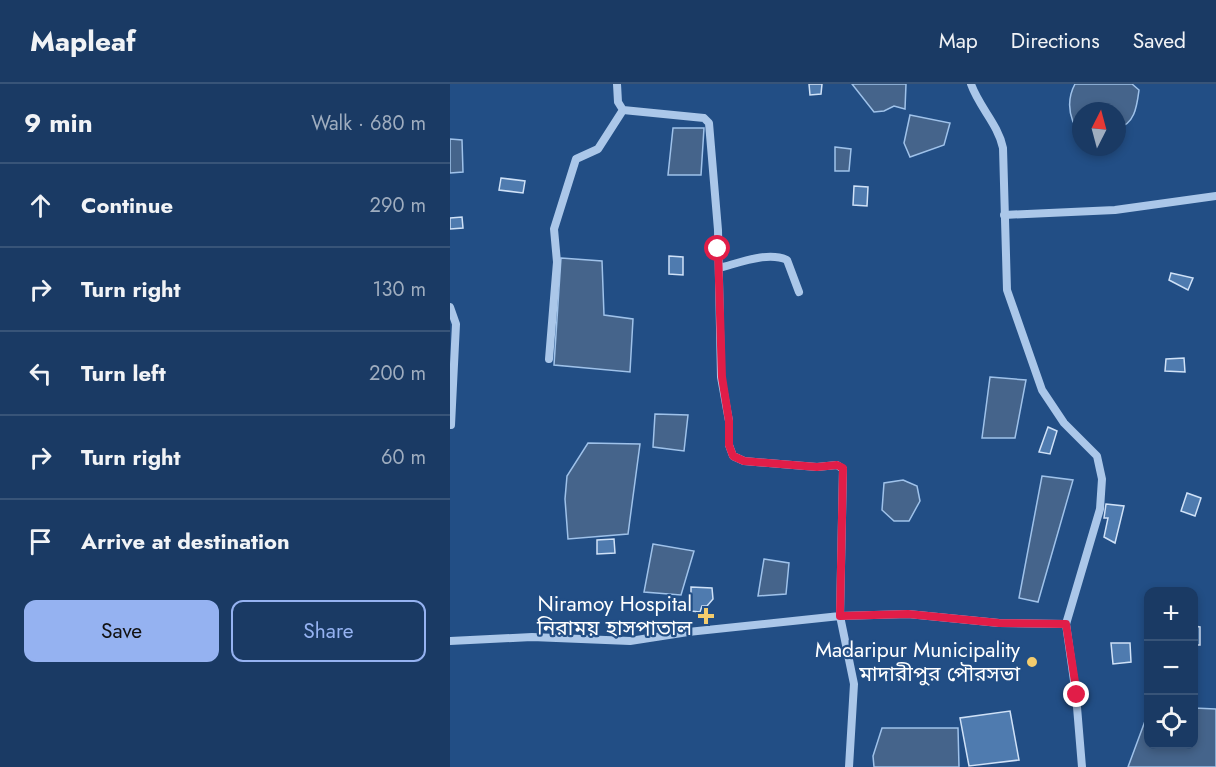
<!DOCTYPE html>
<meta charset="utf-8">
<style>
:root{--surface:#1a3a64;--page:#27456d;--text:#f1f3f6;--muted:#9fadbf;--line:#385478;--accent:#95b2f1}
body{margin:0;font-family:Jost,"Noto Sans Bengali",sans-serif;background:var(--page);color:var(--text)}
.controls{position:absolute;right:18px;bottom:18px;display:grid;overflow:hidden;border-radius:12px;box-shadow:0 3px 9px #0003}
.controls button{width:54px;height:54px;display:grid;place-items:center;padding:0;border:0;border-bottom:2px solid var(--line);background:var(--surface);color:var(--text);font:30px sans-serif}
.compass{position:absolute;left:622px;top:18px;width:54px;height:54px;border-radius:50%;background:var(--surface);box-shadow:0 3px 9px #0003;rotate:6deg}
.stop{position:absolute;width:18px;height:18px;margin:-14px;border:4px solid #e11d48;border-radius:50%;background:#fff}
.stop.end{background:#e11d48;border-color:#fff;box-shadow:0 2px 6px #0008}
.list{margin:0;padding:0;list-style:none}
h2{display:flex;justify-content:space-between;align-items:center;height:78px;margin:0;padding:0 24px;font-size:26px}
h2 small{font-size:20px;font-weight:400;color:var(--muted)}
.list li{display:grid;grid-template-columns:39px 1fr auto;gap:18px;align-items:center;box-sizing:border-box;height:84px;padding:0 24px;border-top:2px solid var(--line)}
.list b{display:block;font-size:22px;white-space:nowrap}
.list em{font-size:20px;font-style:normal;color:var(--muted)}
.actions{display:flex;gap:12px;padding:18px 24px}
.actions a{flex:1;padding:14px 0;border:2px solid var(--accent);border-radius:12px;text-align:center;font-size:21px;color:var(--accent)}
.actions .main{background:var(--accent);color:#111}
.icon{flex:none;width:33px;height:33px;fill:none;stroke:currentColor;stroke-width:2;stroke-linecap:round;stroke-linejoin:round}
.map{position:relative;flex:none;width:766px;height:683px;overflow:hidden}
header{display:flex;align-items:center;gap:36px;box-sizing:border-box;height:84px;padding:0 30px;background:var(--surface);border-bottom:2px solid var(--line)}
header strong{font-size:28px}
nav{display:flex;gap:33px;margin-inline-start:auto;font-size:21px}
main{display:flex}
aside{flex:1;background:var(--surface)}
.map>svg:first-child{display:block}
.water{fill:#45648b;stroke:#9fc2ea;stroke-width:1.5}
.building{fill:#4f7baf;stroke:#cfe1f7;stroke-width:1.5}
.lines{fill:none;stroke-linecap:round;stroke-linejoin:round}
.minor{stroke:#abc7e9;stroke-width:8}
.route{stroke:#e11d48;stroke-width:8}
.poi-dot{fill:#f4cc6d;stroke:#224e85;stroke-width:2}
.labels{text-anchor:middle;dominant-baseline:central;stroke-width:4.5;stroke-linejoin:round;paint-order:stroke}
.poi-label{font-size:21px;fill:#fff;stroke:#224e85;text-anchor:end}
</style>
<header>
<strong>Mapleaf</strong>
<nav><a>Map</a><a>Directions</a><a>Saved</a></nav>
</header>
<main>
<aside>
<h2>9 min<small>Walk · 680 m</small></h2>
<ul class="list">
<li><svg class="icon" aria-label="ahead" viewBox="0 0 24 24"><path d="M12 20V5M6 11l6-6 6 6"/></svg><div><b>Continue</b></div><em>290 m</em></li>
<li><svg class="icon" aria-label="right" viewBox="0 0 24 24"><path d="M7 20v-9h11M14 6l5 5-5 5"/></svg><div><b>Turn right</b></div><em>130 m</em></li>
<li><svg class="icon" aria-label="left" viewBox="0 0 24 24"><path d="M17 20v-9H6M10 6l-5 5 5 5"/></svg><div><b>Turn left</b></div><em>200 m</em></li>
<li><svg class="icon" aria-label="right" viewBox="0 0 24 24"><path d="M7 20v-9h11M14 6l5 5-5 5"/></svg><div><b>Turn right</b></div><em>60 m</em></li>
<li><svg class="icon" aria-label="arrive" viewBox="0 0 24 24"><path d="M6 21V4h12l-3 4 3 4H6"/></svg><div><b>Arrive at destination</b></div></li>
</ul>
<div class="actions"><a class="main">Save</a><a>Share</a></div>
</aside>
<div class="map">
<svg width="766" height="683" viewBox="0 0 766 683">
<rect width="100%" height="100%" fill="#224e85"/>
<path class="water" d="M402,0h54l-1,25 -11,-3 -10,5 -10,1z
M625,0h57l7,6c-2,15 -4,35 -22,38v-17h-36v14l-8,-3c-5,-13 -5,-25 2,-38z
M460,31l40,8 -6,22 -34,12 -6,-14z
M223,44h31l-3,47h-33z
M0,55l12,1 1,32 -13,1z
M385,63l16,2 -2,22h-14z
M111,174l41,3 2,54 29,4 -3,53 -76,-7z
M540,293l36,3 -11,58h-33z
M205,330l33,1 -4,36 -31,-4z
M138,359l52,1 -12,90 -60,5 -3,-40 2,-23z
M592,392l31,4 -35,122 -19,-4z
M453,396l14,6 3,15 -11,20h-15l-12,-11 2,-27z
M203,460l41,7 -13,44 -37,-3z
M314,475l25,4 -3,31 -28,2z
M744,624l22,1v58h-88l20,-54v31h46z
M432,644h76l1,39h-85l-1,-11z"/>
<path class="building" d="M359,0h13l-1,10 -11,1z
M51,94l24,3 -2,12 -24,-3z
M404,102l14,1 -1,19 -14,-1z
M12,133l1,11 -13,1v-11z
M219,172l14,1v18l-14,-1z
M721,189l22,5 -5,12 -19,-10z
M734,274l1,14 -20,-1 1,-12z
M598,343l9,4 -7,23 -11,-2z
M737,409l14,5 -6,18 -14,-5z
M656,420l18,2 -9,37 -11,-6 4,-19h-4z
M164,455l1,14 -18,1v-14z
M241,503l21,1 1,11 -6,7h-5l-2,6 -9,-1z
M744,542l6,1v18h-6z
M661,559h19l1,19 -18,2z
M560,627l9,49 -50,6 -9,-48z"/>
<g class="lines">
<path class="minor" d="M167,0l1,18 5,8 81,8 5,5 9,107 3,147 8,44v24l4,11 11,5 73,6 20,-2 6,4 -3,147 14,68 -5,83
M521,0c8,23 27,40 32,64l4,142 35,100 22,33 33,33 5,23 -2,30 -34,115 10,71 6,72
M554,131l111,-5 101,-14
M269,184c20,-5 49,-17 68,-8l12,32
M0,223l6,17 -5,101
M99,275l8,-97 -3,-33 22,-70 22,-10 25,-39
M0,557l82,-4 98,4 58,-9 152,-16 68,-2 91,9 67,1"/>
</g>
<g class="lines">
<path class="route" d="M268,165l4,128 7,44v24l4,11 11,5 73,6 20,-2 6,3 -3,148 68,-2 91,9 67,1 11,71"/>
</g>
<g class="poi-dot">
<path d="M253 523h6v6h6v6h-6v6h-6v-6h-6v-6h6z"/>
<circle cx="582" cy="578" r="6"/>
</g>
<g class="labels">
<g class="poi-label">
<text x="242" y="520">Niramoy Hospital<tspan x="242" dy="24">নিরাময় হাসপাতাল</tspan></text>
<text x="570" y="566">Madaripur Municipality<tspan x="570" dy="24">মাদারীপুর পৌরসভা</tspan></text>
</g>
</g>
</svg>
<div class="controls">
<button>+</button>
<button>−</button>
<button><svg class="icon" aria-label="locate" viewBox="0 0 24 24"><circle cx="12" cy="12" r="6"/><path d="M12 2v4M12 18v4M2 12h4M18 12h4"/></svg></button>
</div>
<svg class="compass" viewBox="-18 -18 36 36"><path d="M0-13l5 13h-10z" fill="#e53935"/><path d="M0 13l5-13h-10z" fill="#9fadbf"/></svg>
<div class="stop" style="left:268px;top:165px"></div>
<div class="stop end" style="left:627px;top:611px"></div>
</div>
</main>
